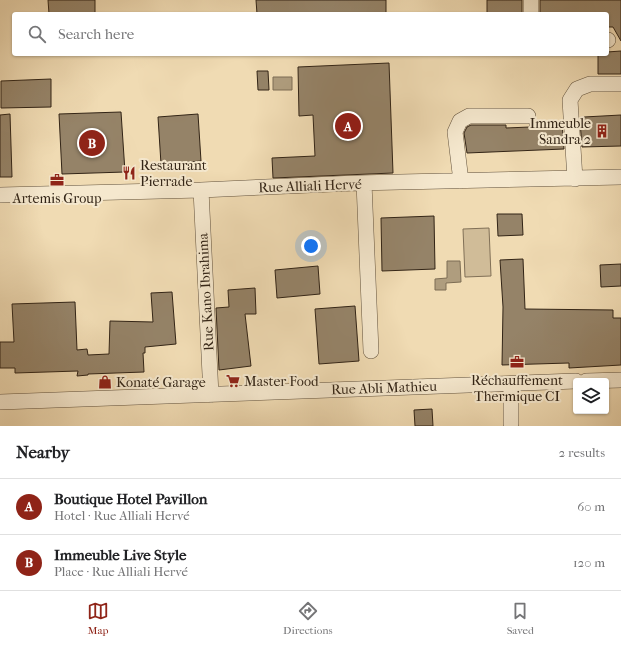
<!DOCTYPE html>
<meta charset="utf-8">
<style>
:root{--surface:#fff;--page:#f2f2f2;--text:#202124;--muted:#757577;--line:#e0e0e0;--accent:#8f2418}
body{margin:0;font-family:"IM FELL French Canon",serif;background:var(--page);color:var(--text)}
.controls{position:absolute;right:12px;bottom:12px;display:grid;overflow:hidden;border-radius:4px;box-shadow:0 1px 3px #0004}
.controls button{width:36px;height:36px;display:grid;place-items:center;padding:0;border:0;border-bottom:1px solid var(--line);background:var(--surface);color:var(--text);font:20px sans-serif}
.you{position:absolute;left:311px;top:246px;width:14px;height:14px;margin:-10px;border:3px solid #fff;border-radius:50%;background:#1a73e8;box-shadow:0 0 0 6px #1a73e833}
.badge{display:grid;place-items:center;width:26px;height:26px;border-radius:50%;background:var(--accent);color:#fff;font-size:13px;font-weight:700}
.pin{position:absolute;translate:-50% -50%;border:2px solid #fff;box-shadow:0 1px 4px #0006}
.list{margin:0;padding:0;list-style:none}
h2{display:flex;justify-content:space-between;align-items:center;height:52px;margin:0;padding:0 16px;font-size:17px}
h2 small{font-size:13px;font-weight:400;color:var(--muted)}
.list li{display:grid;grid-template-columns:26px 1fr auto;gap:12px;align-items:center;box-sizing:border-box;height:56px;padding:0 16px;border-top:1px solid var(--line)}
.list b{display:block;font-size:15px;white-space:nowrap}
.list p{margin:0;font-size:13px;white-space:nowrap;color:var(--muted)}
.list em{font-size:13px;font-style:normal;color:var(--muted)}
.icon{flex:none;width:22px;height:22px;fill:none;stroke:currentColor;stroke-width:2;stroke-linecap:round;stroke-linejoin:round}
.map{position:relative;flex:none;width:621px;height:426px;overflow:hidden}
.search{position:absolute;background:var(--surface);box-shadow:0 1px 3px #0004;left:12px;right:12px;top:12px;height:44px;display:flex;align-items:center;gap:10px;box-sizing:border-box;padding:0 14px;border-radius:4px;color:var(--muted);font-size:15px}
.sheet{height:164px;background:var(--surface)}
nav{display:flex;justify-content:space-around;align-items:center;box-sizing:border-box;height:56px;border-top:1px solid var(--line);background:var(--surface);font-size:11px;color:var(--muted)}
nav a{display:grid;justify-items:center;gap:2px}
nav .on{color:var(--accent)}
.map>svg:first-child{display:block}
.green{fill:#d0bc98;stroke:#817057}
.water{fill:#af9d7e;stroke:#7d6d54}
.building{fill:#958368;stroke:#322416}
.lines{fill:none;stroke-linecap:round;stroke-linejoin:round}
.minor-casing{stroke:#62523d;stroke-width:16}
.minor{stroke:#f5e8ce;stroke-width:15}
.labels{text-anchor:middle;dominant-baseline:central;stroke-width:4;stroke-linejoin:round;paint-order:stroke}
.poi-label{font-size:14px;fill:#322416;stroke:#f5e8ce;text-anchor:start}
.street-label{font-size:14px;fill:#322416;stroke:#f5e8ce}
</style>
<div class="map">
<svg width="621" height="426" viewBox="0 0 621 426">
<rect width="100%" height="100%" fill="#f0dbb3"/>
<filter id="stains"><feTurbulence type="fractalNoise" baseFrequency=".005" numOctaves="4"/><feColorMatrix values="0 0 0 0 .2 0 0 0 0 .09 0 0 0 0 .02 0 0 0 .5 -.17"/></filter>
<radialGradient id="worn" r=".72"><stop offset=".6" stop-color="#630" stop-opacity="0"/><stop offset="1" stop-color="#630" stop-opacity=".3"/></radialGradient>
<path class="green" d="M489,228l2,48 -26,1 -2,-48z"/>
<path class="water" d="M273,77h19v13h-19z
M447,261h13l1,21 -15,1v7h-11v-11l12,-1z"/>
<path class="building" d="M48,0h47v14h-46z
M256,0h130v14h-129z
M487,0h35v14h-35z
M540,0h81v41l-8,-14h-6v-13h-67z
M621,51v23h-23v-20h9v-2z
M389,63l4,110 -120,5 -1,-20 43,-2 -2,-41 -14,1 -1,-49z
M257,71h11l1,19h-11z
M51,79v28l-50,1v-27z
M121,112l4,60 -63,2 -3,-60z
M10,114l2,63h-12v-62z
M198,114l3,47 -40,3 -3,-47z
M621,115v31l-39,1 -2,-26 4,-1v-3z
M562,122l2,27 -97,4 -3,-20 3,-6 4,-2h35v3l24,-1v-3l3,-1z
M497,214h25l1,21 -25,1z
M434,216l1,53 -53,2 -1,-53z
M523,259l2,50 88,1v8h8v47l-52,3v-5l-67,2 1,-58 -3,-47z
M621,264v22l-20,1 -1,-22z
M318,266l2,28 -43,4 -2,-28z
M255,288l1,26h-11l6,52 -32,4 -3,-62 13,-1 -1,-17z
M172,292l4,52 -31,3v6h-2l1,19 -56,2v1l-11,1 1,-5 -63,2v-5h-15v-26h14l-2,-38 63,-2 2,48 10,-1 1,6 21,-1 1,-33 43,1 -2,-29z
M355,306l4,55 -40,3 -4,-55z
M432,409l1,17h-18l-1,-16z"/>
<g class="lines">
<g class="minor-casing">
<path id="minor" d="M531,0v14
M607,40h1
M575,179l-5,-79 7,-11 13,-5h31
M461,181l-6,-49 5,-11 9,-5h59
M364,183l7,168
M201,190l10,205
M0,195l201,-5 155,-7 265,-6
M586,381l35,-1
M0,402l576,-21
M511,424v-40"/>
</g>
<use href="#minor" class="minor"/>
</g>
<defs>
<g id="building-bare" transform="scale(1.08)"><path d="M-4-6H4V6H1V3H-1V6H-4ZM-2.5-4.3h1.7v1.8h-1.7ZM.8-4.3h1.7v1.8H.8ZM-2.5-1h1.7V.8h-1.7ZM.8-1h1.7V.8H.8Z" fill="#8f2418" stroke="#f5e8ce" stroke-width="2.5" paint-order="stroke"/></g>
<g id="restaurant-bare" transform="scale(1.08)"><path d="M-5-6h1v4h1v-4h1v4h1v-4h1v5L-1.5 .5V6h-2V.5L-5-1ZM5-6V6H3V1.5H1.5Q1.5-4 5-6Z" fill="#8f2418" stroke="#f5e8ce" stroke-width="2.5" paint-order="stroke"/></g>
<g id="office-bare" transform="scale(1.08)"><path d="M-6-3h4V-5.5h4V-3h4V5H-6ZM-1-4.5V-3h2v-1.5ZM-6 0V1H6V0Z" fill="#8f2418" stroke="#f5e8ce" stroke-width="2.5" paint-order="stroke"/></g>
<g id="supermarket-bare" transform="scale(1.08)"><path d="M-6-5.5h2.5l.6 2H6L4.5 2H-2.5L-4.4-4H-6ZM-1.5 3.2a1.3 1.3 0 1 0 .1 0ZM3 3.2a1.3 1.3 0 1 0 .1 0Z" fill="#8f2418" stroke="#f5e8ce" stroke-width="2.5" paint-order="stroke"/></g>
<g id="shop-bare" transform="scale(1.08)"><path d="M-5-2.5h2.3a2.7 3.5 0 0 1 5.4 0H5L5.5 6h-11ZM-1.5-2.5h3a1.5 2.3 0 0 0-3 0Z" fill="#8f2418" stroke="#f5e8ce" stroke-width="2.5" paint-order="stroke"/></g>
</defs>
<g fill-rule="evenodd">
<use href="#building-bare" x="602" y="131"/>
<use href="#restaurant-bare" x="129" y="173"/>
<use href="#office-bare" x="57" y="180"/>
<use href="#office-bare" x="517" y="362"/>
<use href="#supermarket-bare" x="233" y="381"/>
<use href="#shop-bare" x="105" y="382"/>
</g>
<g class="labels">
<g class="poi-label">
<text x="591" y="123" text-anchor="end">Immeuble<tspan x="591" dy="16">Sandra 2</tspan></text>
<text x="140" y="165">Restaurant<tspan x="140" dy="16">Pierrade</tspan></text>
<text x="57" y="198" text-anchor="middle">Artemis Group</text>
<text x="517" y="380" text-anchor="middle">Réchauffement<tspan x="517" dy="16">Thermique CI</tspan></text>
<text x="244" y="381">Master Food</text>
<text x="116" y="382">Konaté Garage</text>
</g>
<g class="street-label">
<text transform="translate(310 186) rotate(-2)">Rue Alliali Hervé</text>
<text transform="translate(206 292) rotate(-93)">Rue Kano Ibrahima</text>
<text transform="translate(384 388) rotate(-2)">Rue Abli Mathieu</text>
</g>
</g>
<rect width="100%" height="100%" filter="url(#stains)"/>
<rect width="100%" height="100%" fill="url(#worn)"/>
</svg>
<div class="controls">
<button><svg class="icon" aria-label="layers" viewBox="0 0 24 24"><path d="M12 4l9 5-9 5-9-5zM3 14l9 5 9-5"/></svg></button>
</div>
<div class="you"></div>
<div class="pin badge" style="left:348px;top:126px">A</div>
<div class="pin badge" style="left:92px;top:143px">B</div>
<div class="search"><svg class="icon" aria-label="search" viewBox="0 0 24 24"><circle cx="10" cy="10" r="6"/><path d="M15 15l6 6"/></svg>Search here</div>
</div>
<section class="sheet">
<h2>Nearby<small>2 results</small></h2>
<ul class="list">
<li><span class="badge">A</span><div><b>Boutique Hotel Pavillon</b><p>Hotel · Rue Alliali Hervé</p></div><em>60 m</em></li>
<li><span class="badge">B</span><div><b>Immeuble Live Style</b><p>Place · Rue Alliali Hervé</p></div><em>120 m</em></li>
</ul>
</section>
<nav>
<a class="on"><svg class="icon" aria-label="map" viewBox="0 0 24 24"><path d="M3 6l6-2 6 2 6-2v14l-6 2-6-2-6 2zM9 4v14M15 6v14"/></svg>Map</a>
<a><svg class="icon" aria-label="directions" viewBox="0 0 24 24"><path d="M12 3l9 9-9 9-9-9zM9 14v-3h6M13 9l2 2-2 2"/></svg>Directions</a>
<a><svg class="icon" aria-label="saved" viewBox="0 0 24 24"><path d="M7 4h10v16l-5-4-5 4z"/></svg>Saved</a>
</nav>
